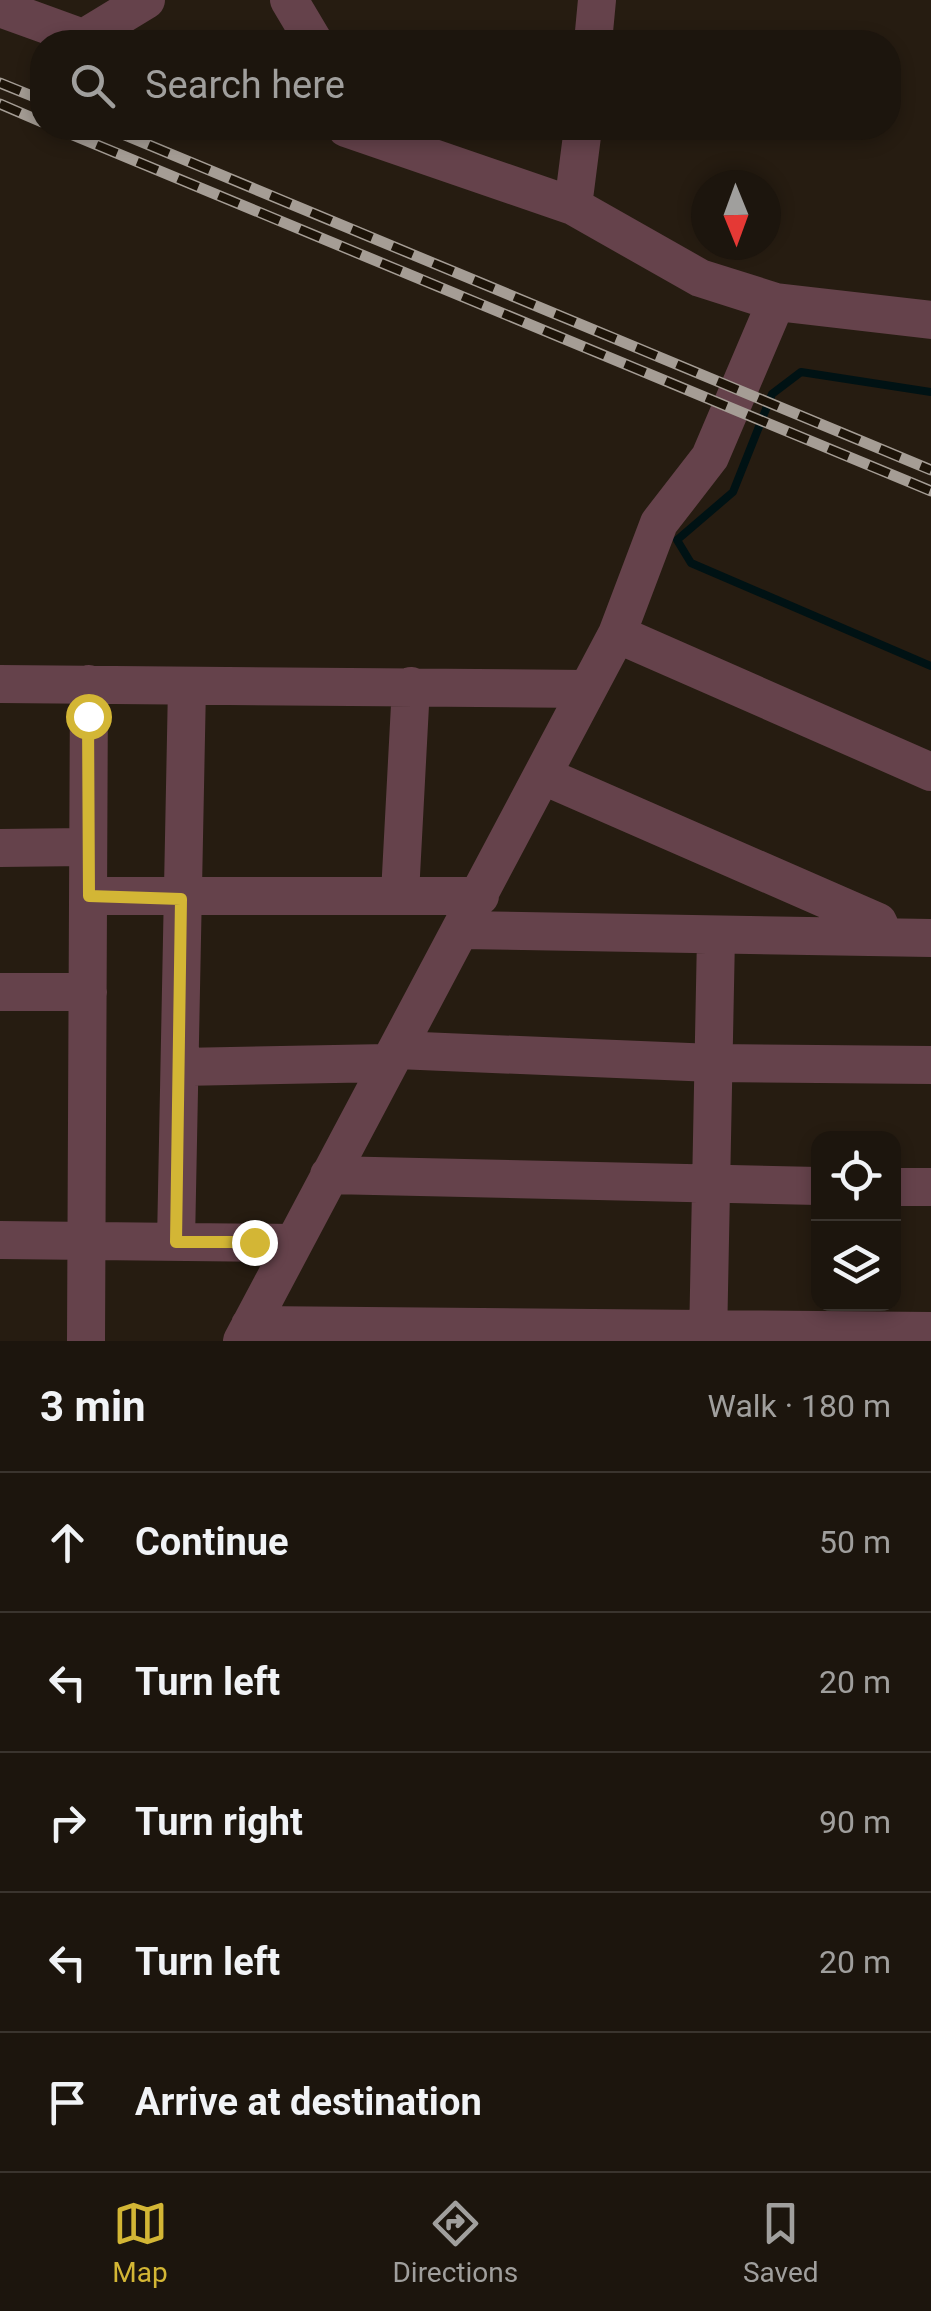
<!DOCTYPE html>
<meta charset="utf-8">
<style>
:root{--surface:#1c150d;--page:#29221b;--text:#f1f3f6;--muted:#a09f9d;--line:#3a342e;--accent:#d3b635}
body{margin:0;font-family:Roboto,sans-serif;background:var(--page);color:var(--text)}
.controls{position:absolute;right:30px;bottom:30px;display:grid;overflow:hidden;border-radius:20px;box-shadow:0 5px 15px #0003}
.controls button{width:90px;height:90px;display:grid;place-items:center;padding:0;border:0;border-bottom:2px solid var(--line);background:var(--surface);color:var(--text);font:50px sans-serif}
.compass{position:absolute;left:691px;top:170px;width:90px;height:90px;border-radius:50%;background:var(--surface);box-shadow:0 5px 15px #0003;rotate:179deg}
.stop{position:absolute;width:30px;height:30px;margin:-22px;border:8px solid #d3b635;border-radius:50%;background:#fff}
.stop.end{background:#d3b635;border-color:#fff;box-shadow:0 2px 10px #0008}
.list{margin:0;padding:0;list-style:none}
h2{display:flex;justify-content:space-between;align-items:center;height:130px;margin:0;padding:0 40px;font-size:42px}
h2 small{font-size:32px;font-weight:400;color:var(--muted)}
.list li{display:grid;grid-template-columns:65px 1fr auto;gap:30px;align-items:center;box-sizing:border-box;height:140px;padding:0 40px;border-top:2px solid var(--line)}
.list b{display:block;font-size:38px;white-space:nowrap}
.list em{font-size:32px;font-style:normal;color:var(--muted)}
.icon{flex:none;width:55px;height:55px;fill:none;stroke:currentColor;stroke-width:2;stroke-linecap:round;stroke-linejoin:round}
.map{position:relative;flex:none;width:931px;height:1341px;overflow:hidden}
.search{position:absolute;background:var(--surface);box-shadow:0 5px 15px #0003;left:30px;right:30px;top:30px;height:110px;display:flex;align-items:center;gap:25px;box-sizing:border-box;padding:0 35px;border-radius:40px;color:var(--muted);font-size:38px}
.sheet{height:830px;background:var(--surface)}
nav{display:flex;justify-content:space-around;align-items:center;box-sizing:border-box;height:140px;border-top:2px solid var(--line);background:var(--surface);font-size:28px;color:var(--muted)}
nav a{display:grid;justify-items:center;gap:5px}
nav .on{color:var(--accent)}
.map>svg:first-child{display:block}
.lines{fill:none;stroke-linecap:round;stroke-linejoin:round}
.stream{stroke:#001214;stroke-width:8}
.minor{stroke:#65424b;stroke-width:38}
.rail-casing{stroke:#a59d95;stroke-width:11}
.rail{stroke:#1c1308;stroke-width:8;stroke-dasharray:22;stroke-linecap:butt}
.route{stroke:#d3b635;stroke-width:12}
</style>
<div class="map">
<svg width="931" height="1341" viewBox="0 0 931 1341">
<rect width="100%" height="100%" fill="#261c11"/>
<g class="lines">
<path class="stream" d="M931,392l-130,-20 -29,22 -39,98 -56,48 14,23 240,103"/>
<path class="minor" d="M289,0l25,42
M0,8l94,34
M82,39l64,-39
M593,42l4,-42
M346,128l227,78 127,72 76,24
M573,206l10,-78
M617,634l314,138
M0,684l587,5
M544,776l334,146 7,15
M0,848l86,-1
M400,894l11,-208
M89,896h391
M460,930l471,8
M0,992h88
M397,1050l316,13 218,2
M180,1067l208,-4
M329,1175l489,11
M894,1187h37
M0,1240l292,3
M176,1242l11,-556
M250,1325l681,6
M86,1341l3,-657
M242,1341l375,-707 42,-111 51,-66 66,-155 155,18
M708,1341l8,-405"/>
<g class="rail-casing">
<path id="rail" d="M0,83l42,17
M0,104l42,18
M56,128l875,363
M108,128l823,342"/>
</g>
<use href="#rail" class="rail"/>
</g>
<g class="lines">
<path class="route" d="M88,716l1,180 92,3 -5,343h78"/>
</g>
</svg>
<div class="controls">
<button><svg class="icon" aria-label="locate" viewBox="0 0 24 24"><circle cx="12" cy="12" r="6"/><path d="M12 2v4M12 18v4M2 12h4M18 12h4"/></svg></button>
<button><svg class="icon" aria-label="layers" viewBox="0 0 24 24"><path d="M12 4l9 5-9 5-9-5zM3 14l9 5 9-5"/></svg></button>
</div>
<svg class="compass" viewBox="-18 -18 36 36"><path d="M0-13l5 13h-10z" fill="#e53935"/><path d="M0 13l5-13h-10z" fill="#a09f9d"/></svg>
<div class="stop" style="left:88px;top:716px"></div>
<div class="stop end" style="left:254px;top:1242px"></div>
<div class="search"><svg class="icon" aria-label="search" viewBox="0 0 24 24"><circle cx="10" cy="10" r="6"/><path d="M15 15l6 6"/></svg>Search here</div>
</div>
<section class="sheet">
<h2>3 min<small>Walk · 180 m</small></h2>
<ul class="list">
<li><svg class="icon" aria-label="ahead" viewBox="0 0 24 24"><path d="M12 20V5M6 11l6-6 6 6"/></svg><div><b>Continue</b></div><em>50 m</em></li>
<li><svg class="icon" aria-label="left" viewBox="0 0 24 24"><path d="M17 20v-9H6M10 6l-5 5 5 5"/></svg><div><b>Turn left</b></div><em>20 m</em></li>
<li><svg class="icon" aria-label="right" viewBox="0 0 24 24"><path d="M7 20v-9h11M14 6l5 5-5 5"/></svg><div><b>Turn right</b></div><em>90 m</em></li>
<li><svg class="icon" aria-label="left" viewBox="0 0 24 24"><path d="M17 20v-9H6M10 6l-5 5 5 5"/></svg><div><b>Turn left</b></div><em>20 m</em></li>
<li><svg class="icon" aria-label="arrive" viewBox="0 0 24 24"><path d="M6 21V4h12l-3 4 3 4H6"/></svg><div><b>Arrive at destination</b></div></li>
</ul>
</section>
<nav>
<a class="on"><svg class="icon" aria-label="map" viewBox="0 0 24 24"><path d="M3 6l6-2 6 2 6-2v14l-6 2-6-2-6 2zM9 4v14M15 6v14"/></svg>Map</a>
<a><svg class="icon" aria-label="directions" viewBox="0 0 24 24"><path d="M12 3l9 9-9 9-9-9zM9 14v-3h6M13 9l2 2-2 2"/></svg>Directions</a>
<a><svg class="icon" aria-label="saved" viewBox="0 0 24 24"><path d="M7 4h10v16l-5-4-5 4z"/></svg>Saved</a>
</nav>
